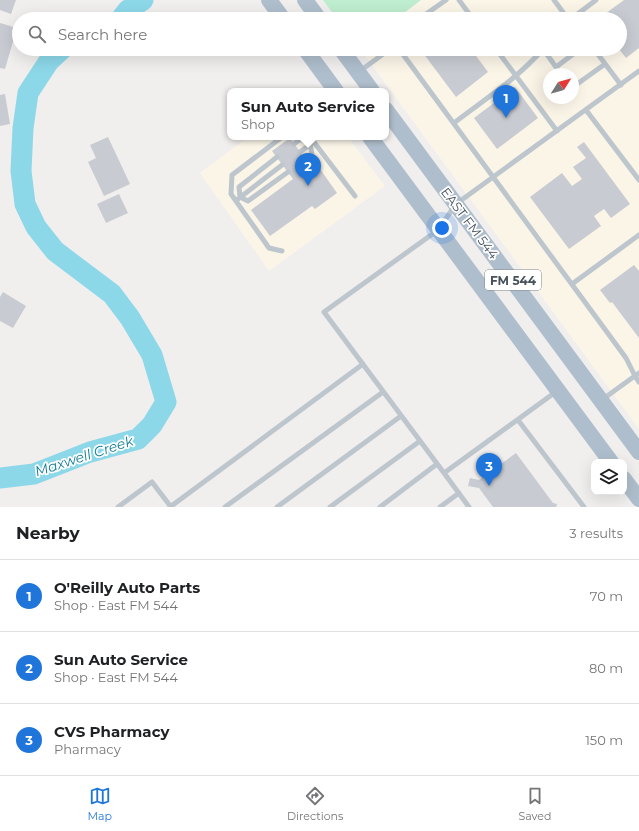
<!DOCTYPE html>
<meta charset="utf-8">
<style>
:root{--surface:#fff;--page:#f6f6f6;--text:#202124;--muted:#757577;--line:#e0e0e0;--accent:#1f75da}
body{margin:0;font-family:Montserrat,sans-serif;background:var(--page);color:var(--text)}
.controls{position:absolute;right:12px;bottom:12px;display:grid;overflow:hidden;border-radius:8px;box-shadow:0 4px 16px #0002}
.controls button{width:36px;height:36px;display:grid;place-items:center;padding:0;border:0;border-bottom:1px solid var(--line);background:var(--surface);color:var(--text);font:20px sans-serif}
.compass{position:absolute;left:543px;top:68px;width:36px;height:36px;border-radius:50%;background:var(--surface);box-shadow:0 4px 16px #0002;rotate:53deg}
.you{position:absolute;left:442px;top:228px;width:14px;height:14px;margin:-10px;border:3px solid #fff;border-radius:50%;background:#1a73e8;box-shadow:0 0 0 6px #1a73e833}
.badge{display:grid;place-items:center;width:26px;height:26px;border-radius:50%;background:var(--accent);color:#fff;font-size:13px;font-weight:700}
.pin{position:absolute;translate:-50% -33px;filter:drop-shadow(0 1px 2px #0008)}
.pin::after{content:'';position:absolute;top:21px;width:14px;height:12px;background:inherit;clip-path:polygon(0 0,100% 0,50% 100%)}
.popup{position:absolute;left:227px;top:88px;width:162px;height:52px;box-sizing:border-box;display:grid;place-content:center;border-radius:8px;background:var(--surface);filter:drop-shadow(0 1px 3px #0005);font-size:13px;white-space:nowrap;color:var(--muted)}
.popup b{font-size:15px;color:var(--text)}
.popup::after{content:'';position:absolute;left:50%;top:100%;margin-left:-8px;border:8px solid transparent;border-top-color:var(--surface)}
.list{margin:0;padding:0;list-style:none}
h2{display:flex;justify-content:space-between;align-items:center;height:52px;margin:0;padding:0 16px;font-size:17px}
h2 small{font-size:13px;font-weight:400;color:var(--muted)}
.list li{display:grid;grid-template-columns:26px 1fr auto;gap:12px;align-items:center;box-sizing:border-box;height:72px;padding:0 16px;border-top:1px solid var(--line)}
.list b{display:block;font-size:15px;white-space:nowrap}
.list p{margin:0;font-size:13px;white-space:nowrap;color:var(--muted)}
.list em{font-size:13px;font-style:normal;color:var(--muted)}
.icon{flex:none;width:22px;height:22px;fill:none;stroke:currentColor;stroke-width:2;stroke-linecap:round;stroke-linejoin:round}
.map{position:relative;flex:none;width:639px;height:507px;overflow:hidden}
.search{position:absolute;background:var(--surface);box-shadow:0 4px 16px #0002;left:12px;right:12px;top:12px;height:44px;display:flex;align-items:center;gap:10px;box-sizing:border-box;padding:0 14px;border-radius:22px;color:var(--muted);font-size:15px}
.sheet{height:268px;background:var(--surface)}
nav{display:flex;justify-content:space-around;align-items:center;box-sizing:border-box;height:56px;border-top:1px solid var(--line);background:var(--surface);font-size:11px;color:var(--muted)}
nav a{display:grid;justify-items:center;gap:2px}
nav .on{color:var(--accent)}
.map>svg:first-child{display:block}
.commercial{fill:#fbf5e8;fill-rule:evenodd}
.green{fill:#beedcf}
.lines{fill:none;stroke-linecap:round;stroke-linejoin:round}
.river{stroke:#8cd8e9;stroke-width:21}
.building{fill:#c8cbd1}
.service{stroke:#bdc6cd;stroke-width:5}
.primary{stroke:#afbecc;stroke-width:16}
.labels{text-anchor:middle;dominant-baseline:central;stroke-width:3.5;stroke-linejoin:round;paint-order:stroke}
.shield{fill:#fff;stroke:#7e868c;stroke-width:1}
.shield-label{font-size:12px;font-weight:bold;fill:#47525b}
.street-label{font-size:13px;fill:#47525b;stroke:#fff}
.water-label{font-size:14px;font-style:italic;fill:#117d95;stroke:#fff}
</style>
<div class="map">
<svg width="639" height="507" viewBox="0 0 639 507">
<rect width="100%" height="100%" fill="#f1eeee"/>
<path class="commercial" d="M421,0h218v429l-279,-380h260v-30h-224zM549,74h24v24h-24z
M248,137h100l37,49 -116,85 -69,-98z"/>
<path class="green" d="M323,0h98l-25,19h-59z"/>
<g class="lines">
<path class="river" d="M121,19l7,-9 15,-10
M0,478l34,-4 56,-22 48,-13 14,-14 14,-23 -14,-47 -22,-37 -18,-24 -57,-43 -19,-24 -11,-23 -4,-33 2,-43 5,-35 21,-32 13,-12"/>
</g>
<path class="building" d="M0,0h16l-5,14 -11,-4z
M624,0h15v48l-13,10 -7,-9 1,-30h-22z
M443,12l5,7h-14z
M0,23l17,5 -12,41 -5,-1z
M420,49h51l17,23 -32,25z
M515,87l23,31 -41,31 -23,-31z
M5,94l5,30 -10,2v-31z
M108,137l22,47 -26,12 -16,-34 8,-4 -6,-13z
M290,138l25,34 5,-3 17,24 -22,16 -3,-3 -42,30 -19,-26 42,-31 -21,-28z
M584,142l46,62 -19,14 -7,-9 -10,7 7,10 -32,23 -39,-52 32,-24 10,13 10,-7 -9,-12 13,-9 -9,-11z
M119,194l9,19 -22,10 -9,-19z
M634,265l5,6v67l-27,-36 -2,1 -10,-13z
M3,292l23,14 -13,22 -13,-7v-24z
M516,453l37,50 4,1 -1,3h-63l-14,-19 -11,-2 2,-8 9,2z"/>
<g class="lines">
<path class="service" d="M459,0l14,19
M554,0l14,19
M419,19l27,-19
M571,19l25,-19
M399,49l227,309 9,18 4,6
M496,49l61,82
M543,49l18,25
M594,49l27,36
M556,67l24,-18
M360,71l30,-22
M573,87l32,-23
M586,110l53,70
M454,123c30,-23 64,-45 89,-74
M310,137l45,59
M294,144l6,-5 10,5 2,10 -8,6
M300,152l12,-9
M277,157l-38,30 1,10 8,4 40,-29
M238,199l44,-34
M282,251l-13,-3 -38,-54 1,-19 50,-38
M572,284l67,-49
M603,399l36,-26
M518,420l66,87
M444,473l-120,-161 114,-82 18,-26 183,-133
M118,507l34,-25 19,25
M170,507l193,-143
M225,507l158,-115
M277,507l124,-91
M330,507l90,-66
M380,507l57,-43
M440,507l19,-14
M469,507l-25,-34 113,-82"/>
<path class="primary" d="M269,0l14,19
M305,0l14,19
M305,49l31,42
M341,49l31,42
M386,110l253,342
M370,137l241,325
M624,479l15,20"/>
</g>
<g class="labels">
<rect class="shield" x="485" y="270" width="56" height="20" rx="3"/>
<g class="shield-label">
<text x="513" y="280">FM 544</text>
</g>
<g class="street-label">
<text transform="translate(470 223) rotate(53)">EAST FM 544</text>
</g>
<g class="water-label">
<text transform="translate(84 456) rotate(-18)">Maxwell Creek</text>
</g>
</g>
</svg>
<div class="controls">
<button><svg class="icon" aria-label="layers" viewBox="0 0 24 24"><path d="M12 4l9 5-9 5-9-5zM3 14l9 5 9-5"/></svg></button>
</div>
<svg class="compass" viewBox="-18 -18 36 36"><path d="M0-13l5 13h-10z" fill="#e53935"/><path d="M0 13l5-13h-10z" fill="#757577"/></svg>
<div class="you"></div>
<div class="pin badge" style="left:506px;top:118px">1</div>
<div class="pin badge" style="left:308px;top:186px">2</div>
<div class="popup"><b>Sun Auto Service</b>Shop</div>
<div class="pin badge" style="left:489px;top:486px">3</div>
<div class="search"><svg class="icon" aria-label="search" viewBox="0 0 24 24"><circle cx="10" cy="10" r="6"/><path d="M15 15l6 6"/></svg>Search here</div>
</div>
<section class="sheet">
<h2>Nearby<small>3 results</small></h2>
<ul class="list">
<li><span class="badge">1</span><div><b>O'Reilly Auto Parts</b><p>Shop · East FM 544</p></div><em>70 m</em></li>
<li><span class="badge">2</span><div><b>Sun Auto Service</b><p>Shop · East FM 544</p></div><em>80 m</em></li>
<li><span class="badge">3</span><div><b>CVS Pharmacy</b><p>Pharmacy</p></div><em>150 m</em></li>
</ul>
</section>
<nav>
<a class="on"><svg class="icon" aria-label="map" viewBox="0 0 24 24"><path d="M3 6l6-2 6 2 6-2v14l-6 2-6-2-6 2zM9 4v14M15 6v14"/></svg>Map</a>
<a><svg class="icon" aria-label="directions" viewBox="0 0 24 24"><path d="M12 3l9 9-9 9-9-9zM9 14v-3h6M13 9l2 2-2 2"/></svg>Directions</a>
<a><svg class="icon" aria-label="saved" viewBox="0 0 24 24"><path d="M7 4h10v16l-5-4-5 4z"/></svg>Saved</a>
</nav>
